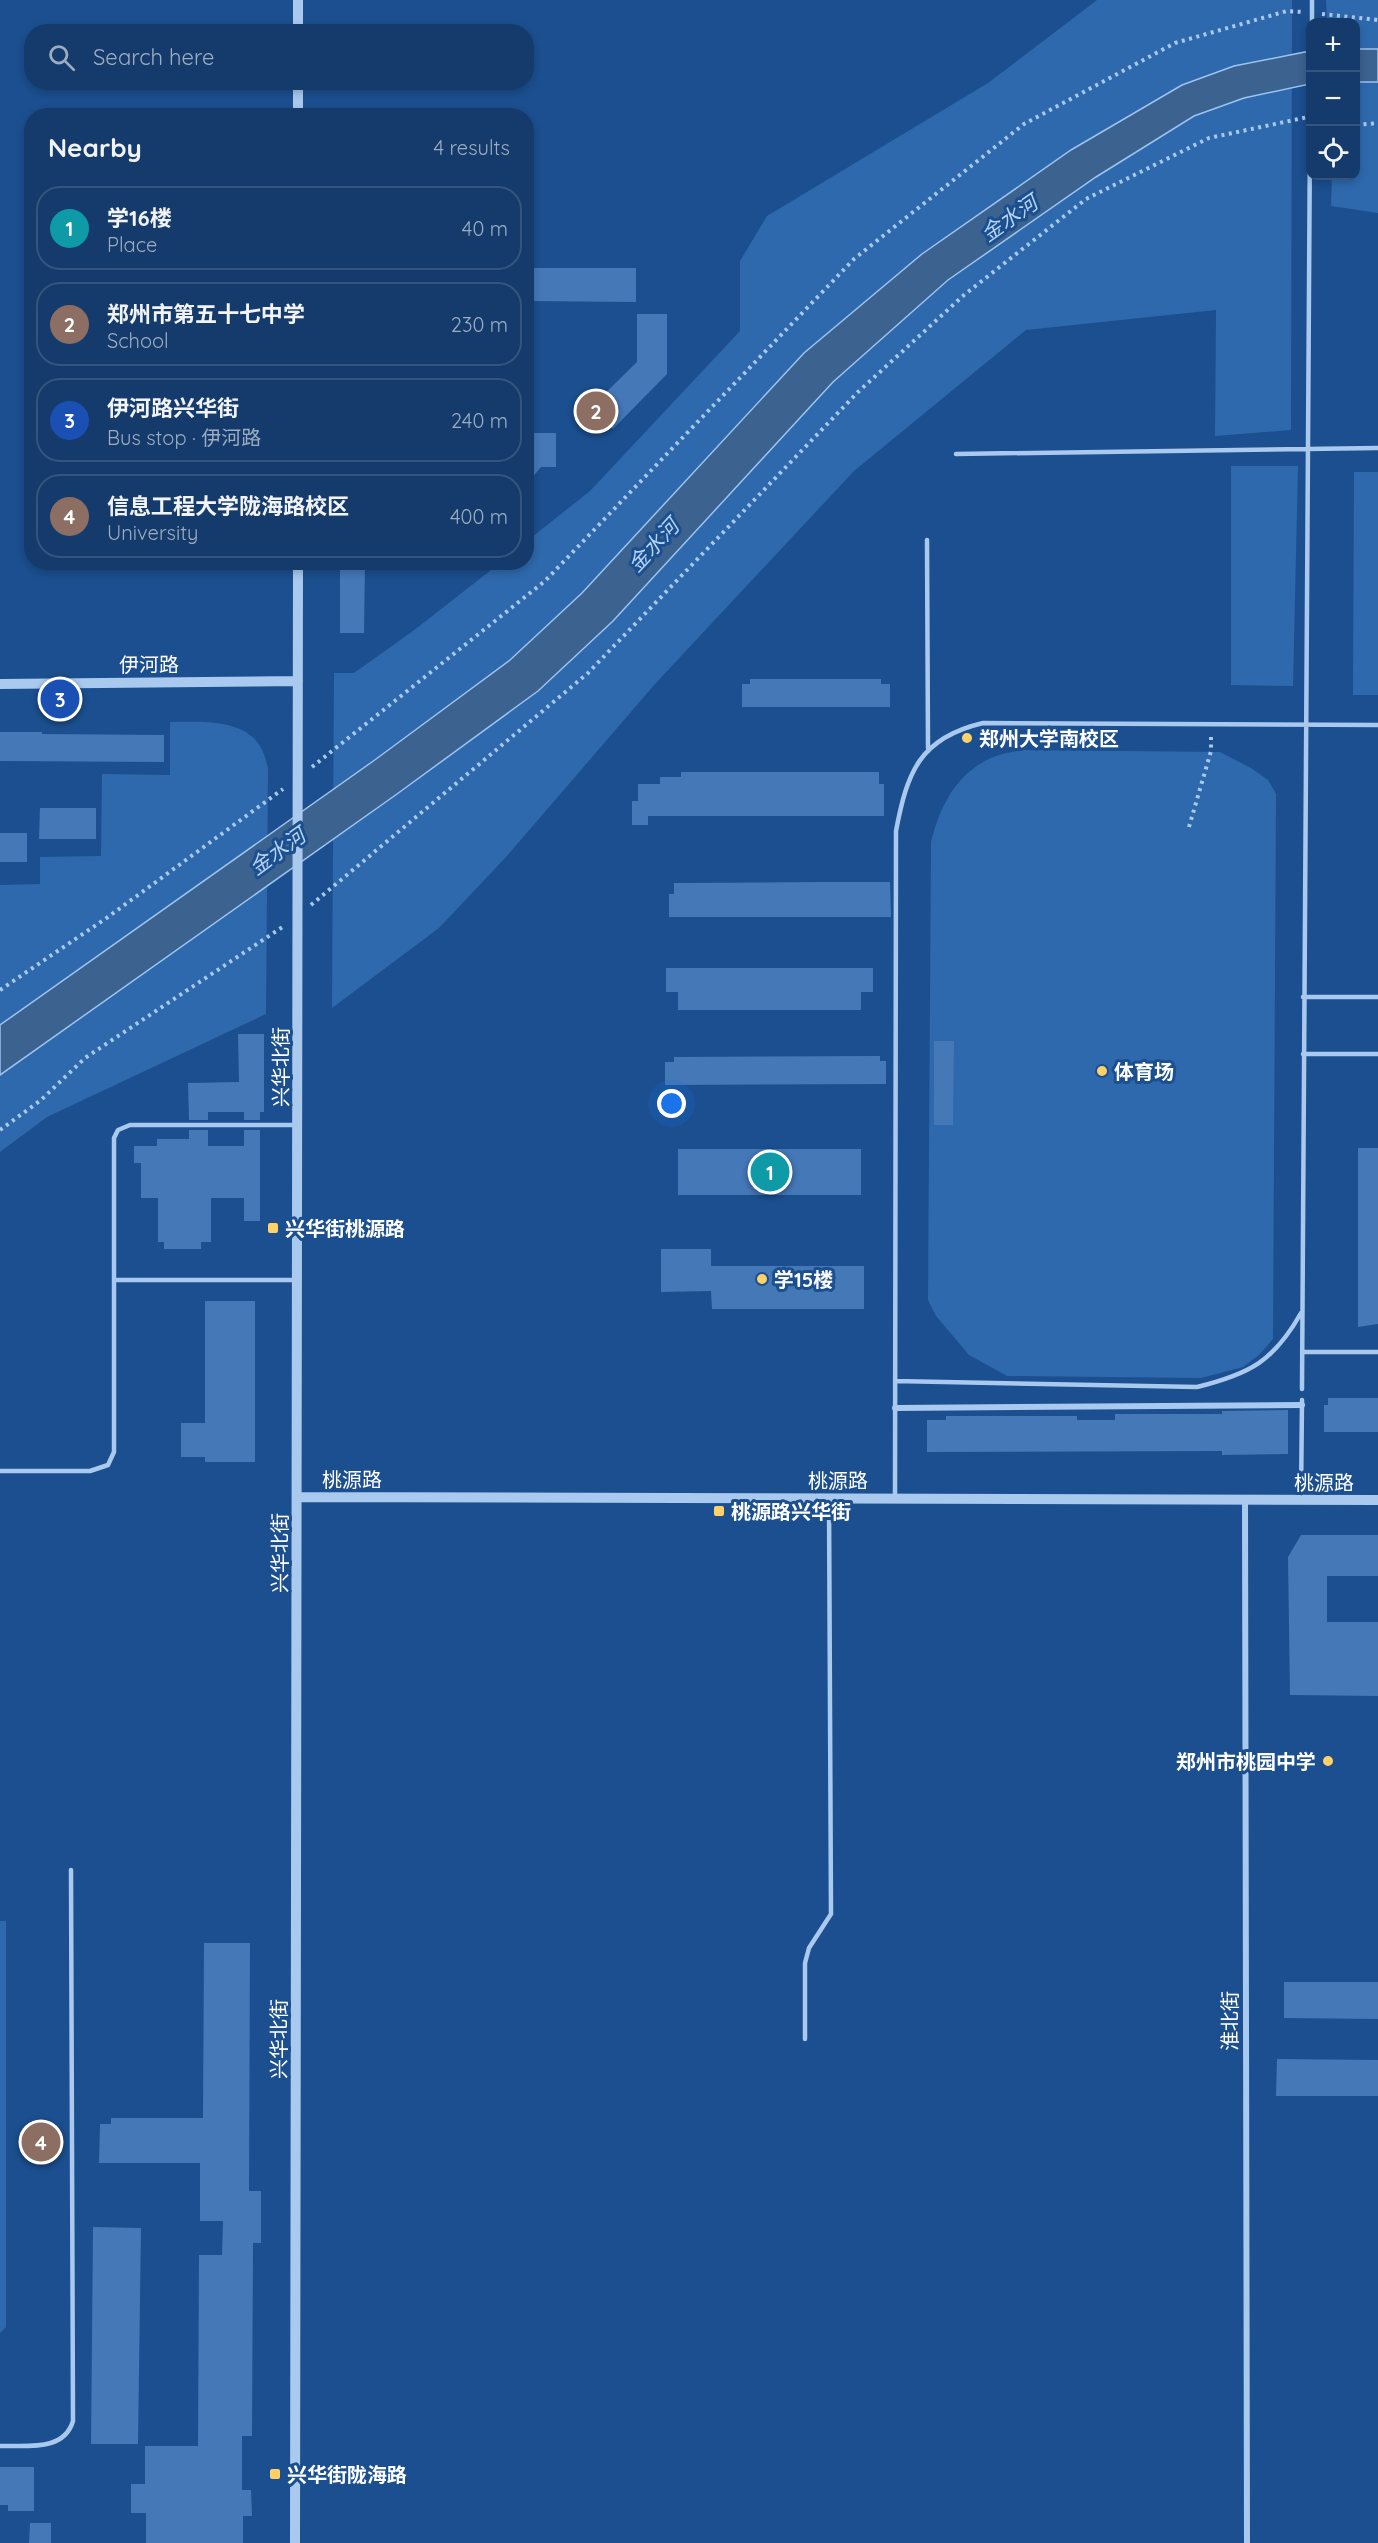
<!DOCTYPE html>
<meta charset="utf-8">
<style>
:root{--surface:#143b6b;--page:#214673;--text:#f1f3f6;--muted:#9dadc1;--line:#33557e;--accent:#8abfa5}
body{margin:0;font-family:Quicksand,"Noto Sans SC",sans-serif;background:var(--page);color:var(--text)}
.controls{position:absolute;right:18px;top:18px;display:grid;overflow:hidden;border-radius:12px;box-shadow:0 3px 9px #0003}
.controls button{width:54px;height:54px;display:grid;place-items:center;padding:0;border:0;border-bottom:2px solid var(--line);background:var(--surface);color:var(--text);font:30px sans-serif}
.you{position:absolute;left:672px;top:1104px;width:21px;height:21px;margin:-15px;border:4px solid #fff;border-radius:50%;background:#1a73e8;box-shadow:0 0 0 9px #1a73e833}
.badge{display:grid;place-items:center;width:39px;height:39px;border-radius:50%;background:var(--accent);color:#fff;font-size:20px;font-weight:700}
.pin{position:absolute;translate:-50% -50%;border:3px solid #fff;box-shadow:0 2px 6px #0006}
.list{margin:0;padding:0;list-style:none}
h2{display:flex;justify-content:space-between;align-items:center;height:78px;margin:0;padding:0 24px;font-size:26px}
h2 small{font-size:20px;font-weight:400;color:var(--muted)}
.list li{display:grid;grid-template-columns:39px 1fr auto;gap:18px;align-items:center;box-sizing:border-box;height:84px;margin:0 12px 12px;padding:0 12px;border:2px solid var(--line);border-radius:24px}
.list b{display:block;font-size:22px;white-space:nowrap}
.list p{margin:0;font-size:20px;white-space:nowrap;color:var(--muted)}
.list em{font-size:20px;font-style:normal;color:var(--muted)}
.icon{flex:none;width:33px;height:33px;fill:none;stroke:currentColor;stroke-width:2;stroke-linecap:round;stroke-linejoin:round}
.map{position:relative;flex:none;width:1378px;height:2543px;overflow:hidden}
.search{position:absolute;background:var(--surface);box-shadow:0 3px 9px #0003;left:24px;top:24px;width:510px;height:66px;display:flex;align-items:center;gap:15px;box-sizing:border-box;padding:0 21px;border-radius:24px;color:var(--muted);font-size:22px}
.panel{position:absolute;background:var(--surface);box-shadow:0 3px 9px #0003;left:24px;top:108px;width:510px;height:462px;border-radius:24px}
.map>svg:first-child{display:block}
.green{fill:#2e69ad}
.water{fill:#3c6290;stroke:#9cc4f0;stroke-width:1.5}
.building{fill:#4478b7}
.lines{fill:none;stroke-linecap:round;stroke-linejoin:round}
.path{stroke:#a9c9ee;stroke-width:4;stroke-dasharray:3 4.5;stroke-linecap:butt}
.service{stroke:#a9c9ee;stroke-width:4.5}
.minor{stroke:#a9c9ee;stroke-width:6}
.tertiary{stroke:#a9c9ee;stroke-width:10}
.poi-dot{fill:#ffd166;stroke:#1b4f8f;stroke-width:2}
.labels{text-anchor:middle;dominant-baseline:central;stroke-width:6;stroke-linejoin:round;paint-order:stroke}
.street-label{font-size:20px;fill:#fff;stroke:#1b4f8f}
.poi-label{font-size:20px;font-weight:bold;fill:#fff;stroke:#1b4f8f;text-anchor:start}
.water-label{font-size:21px;font-style:italic;fill:#b5d3f5;stroke:#1b4f8f}
</style>
<div class="map">
<svg width="1378" height="2543" viewBox="0 0 1378 2543">
<rect width="100%" height="100%" fill="#1b4f8f"/>
<path class="green" d="M1097,0h195l-1,430 -76,6 1,-126 -190,20 -172,141 -199,213 -148,172 -68,72 -107,80 2,-335h20l59,-42 87,-68 26,-1 1,-21 63,-50 150,-160v-70l27,-45 221,-133z
M1326,0h52v213l-47,-7 1,-30h24v-154h-29z
M1231,466h67l-5,220 -62,-1z
M1354,472h24v223h-25z
M170,722c28,0 73,-4 90,24 4,6 6,15 8,22l-2,246 -219,103 -47,35v-267l40,-1v-27l61,-1 1,-82 68,1z
M1023,750l197,2 31,16 17,12 8,14 -3,545 -14,16 -16,12 -42,11 -194,-2 -38,-21 -33,-39 -8,-16 3,-458c9,-36 25,-68 60,-84 10,-5 22,-6 32,-8z
M0,1921h6v406l-6,6z"/>
<path class="water" d="M1356,49h22v33h-22z
M1310,51v33l-66,14 -50,18 -98,61 -148,103 -115,102 -220,239 -75,70 -141,103 -397,281v-50l372,-263 138,-102 72,-67 222,-240 118,-99 149,-104 111,-65 52,-19z"/>
<path class="building" d="M526,268h110v34l-110,-1z
M637,314h30v60l-54,55 -22,-22 46,-45z
M526,433h30v34h-15l-15,18z
M340,562h25l-1,71h-24z
M750,679h131v5h9v23h-148v-23h8z
M0,732h42v2l122,1v27l-164,-1z
M681,772h198v12h5v32h-236v9h-16v-24h6v-17h22v-7h21z
M40,808h56v31h-57z
M0,833h27v29h-27z
M819,882h71l1,35h-222v-23h5v-11z
M666,968h207v24h-12v18h-183v-18h-12z
M238,1034h26v78h-4v8h-16v-8h-36v8h-19l-1,-37 51,-1z
M934,1041h20l-1,84h-19z
M880,1056v5h6v23l-221,1v-23h9v-5z
M189,1130h19v16h36v-16h16v91h-16v-23h-33v44h-10v7h-37v-7h-6v-44h-17v-35h-7v-17h23v-7h32z
M1358,1148h20v176l-20,3z
M678,1149h183v46h-183z
M661,1249h50v17h153v43h-152l-1,-18 -50,1z
M205,1301h50v161h-50v-5h-24v-34h24z
M1328,1398h50v34h-54v-27h4z
M1288,1410v44l-66,1v-4l-295,1v-32h19v-4h131v4h38v-6h107v-3z
M1301,1535h77v41h-51v46h51v74l-88,-1 -2,-138z
M204,1943h46l-1,248h12v52h-8l-1,193h-10v54h9l1,26h-9v27h-97v-30h-15v-29h14v-38h53l1,-191h23l1,-34h-23v-58h-101l1,-39h11v-6h92z
M1284,1982h94v37l-94,-1z
M1277,2059l101,1v36h-102z
M93,2227l48,1 -3,216h-47z
M0,2467h34v44h-26v-6h-8z
M30,2523h21v20h-22z"/>
<g class="lines">
<path class="path" d="M1322,14l56,6
M1356,125l22,-2
M312,767l233,-186 309,-322 170,-135 151,-81 112,-32 16,1
M1189,827l22,-76v-16
M311,905l277,-232 270,-281 106,-97 122,-96 123,-61 99,-21
M0,990l108,-73 175,-128
M0,1130l41,-30 44,-42 199,-132"/>
<path class="service" d="M1312,22v-22
M956,454l422,-6
M927,540l1,208
M1303,997h75
M1303,1054h75
M114,1280h183
M1302,1352h76
M895,1381l302,6c53,-13 77,-26 104,-74
M1302,1389l8,-1258
M0,1471h90l18,-6 6,-13v-314l4,-8 12,-5h168
M895,1497l1,-666c11,-58 23,-93 87,-108l395,2
M1301,1500l1,-100
M805,2039v-76l4,-15 22,-34 -2,-416
M0,2446c26,-1 64,6 73,-25l-2,-551"/>
<path class="minor" d="M895,1408l407,-3
M1245,1500l2,1043"/>
<path class="tertiary" d="M298,0v32
M298,82v34
M0,684l298,-3
M297,1497l1081,3
M295,2543l3,-1981"/>
</g>
<g class="poi-dot">
<circle cx="967" cy="738" r="6"/>
<circle cx="1102" cy="1071" r="6"/>
<rect x="267" y="1222" width="12" height="12" rx="3"/>
<circle cx="762" cy="1279" r="6"/>
<rect x="713" y="1505" width="12" height="12" rx="3"/>
<circle cx="1328" cy="1761" r="6"/>
<rect x="269" y="2468" width="12" height="12" rx="3"/>
</g>
<g class="labels">
<g class="street-label">
<text x="149" y="664">伊河路</text>
<text transform="translate(280 1067) rotate(-90)">兴华北街</text>
<text x="352" y="1479">桃源路</text>
<text x="838" y="1480">桃源路</text>
<text x="1324" y="1482">桃源路</text>
<text transform="translate(279 1553) rotate(-90)">兴华北街</text>
<text transform="translate(1229 2021) rotate(-90)">淮北街</text>
<text transform="translate(278 2039) rotate(-90)">兴华北街</text>
</g>
<g class="poi-label">
<text x="979" y="738">郑州大学南校区</text>
<text x="1114" y="1071">体育场</text>
<text x="285" y="1228">兴华街桃源路</text>
<text x="774" y="1279">学15楼</text>
<text x="731" y="1511">桃源路兴华街</text>
<text x="1316" y="1761" text-anchor="end">郑州市桃园中学</text>
<text x="287" y="2474">兴华街陇海路</text>
</g>
<g class="water-label">
<text transform="translate(1009 218) rotate(-35)">金水河</text>
<text transform="translate(653 545) rotate(-47)">金水河</text>
<text transform="translate(277 851) rotate(-36)">金水河</text>
</g>
</g>
</svg>
<div class="controls">
<button>+</button>
<button>−</button>
<button><svg class="icon" aria-label="locate" viewBox="0 0 24 24"><circle cx="12" cy="12" r="6"/><path d="M12 2v4M12 18v4M2 12h4M18 12h4"/></svg></button>
</div>
<div class="you"></div>
<div class="pin badge" style="left:770px;top:1172px;background:#0f9aa8">1</div>
<div class="pin badge" style="left:596px;top:411px;background:#8d6e63">2</div>
<div class="pin badge" style="left:60px;top:699px;background:#1a4fb4">3</div>
<div class="pin badge" style="left:41px;top:2142px;background:#8d6e63">4</div>
<div class="search"><svg class="icon" aria-label="search" viewBox="0 0 24 24"><circle cx="10" cy="10" r="6"/><path d="M15 15l6 6"/></svg>Search here</div>
<section class="panel">
<h2>Nearby<small>4 results</small></h2>
<ul class="list">
<li><span class="badge" style="background:#0f9aa8">1</span><div><b>学16楼</b><p>Place</p></div><em>40 m</em></li>
<li><span class="badge" style="background:#8d6e63">2</span><div><b>郑州市第五十七中学</b><p>School</p></div><em>230 m</em></li>
<li><span class="badge" style="background:#1a4fb4">3</span><div><b>伊河路兴华街</b><p>Bus stop · 伊河路</p></div><em>240 m</em></li>
<li><span class="badge" style="background:#8d6e63">4</span><div><b>信息工程大学陇海路校区</b><p>University</p></div><em>400 m</em></li>
</ul>
</section>
</div>
